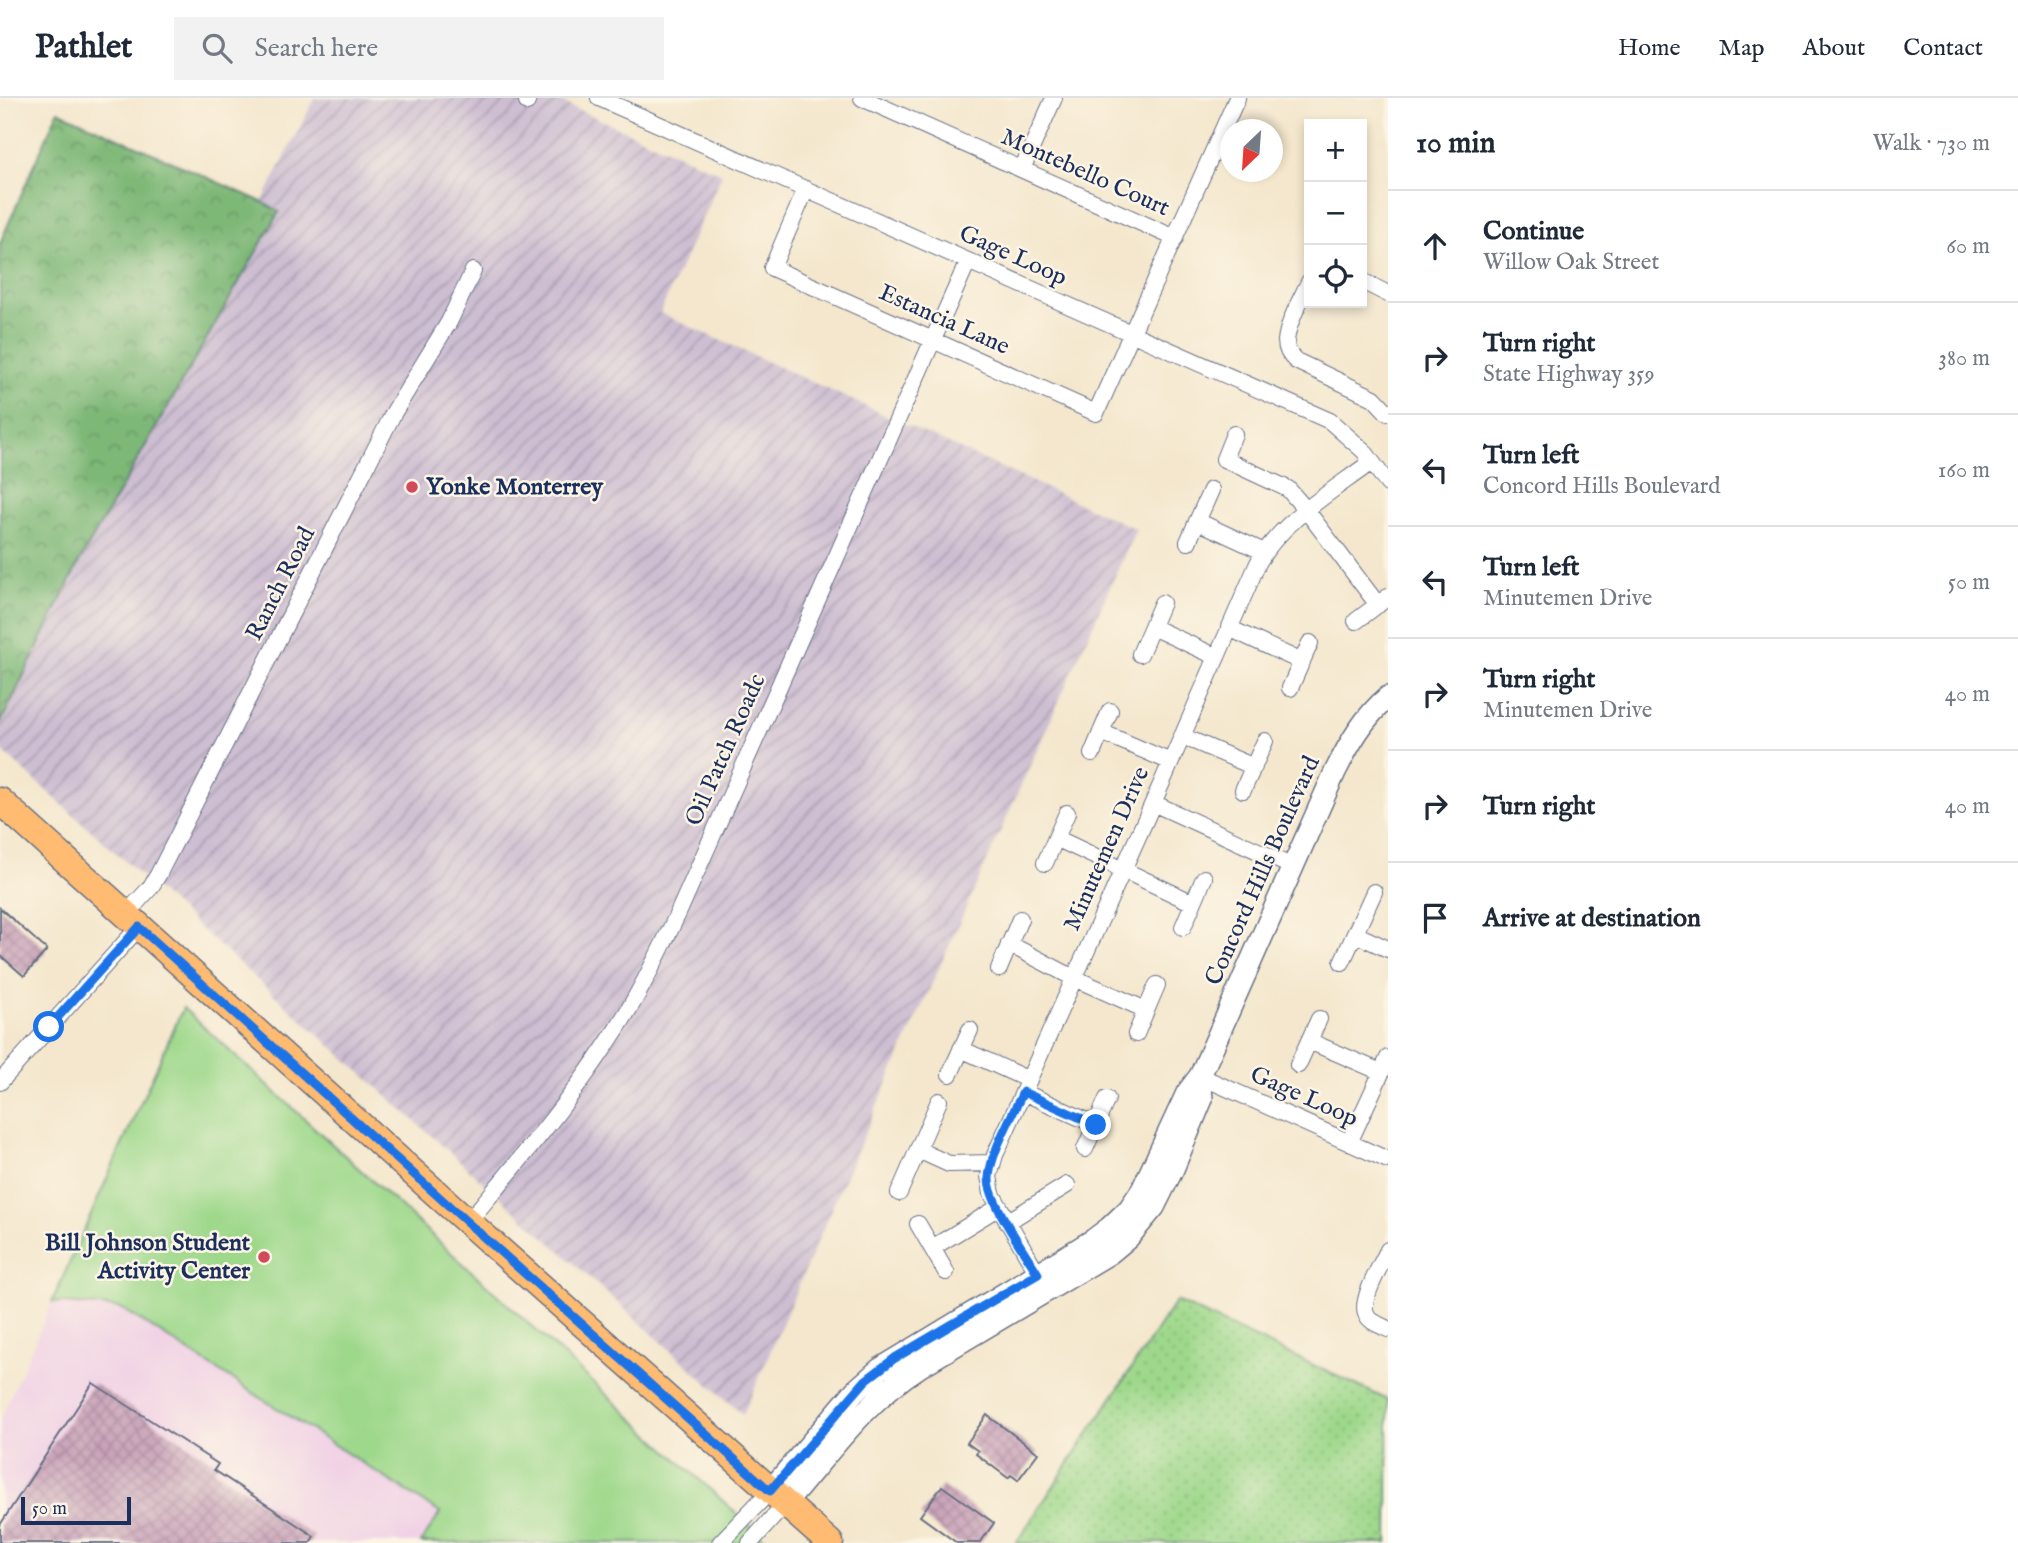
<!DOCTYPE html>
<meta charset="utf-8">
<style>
:root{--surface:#fff;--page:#f2f2f3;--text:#1f2937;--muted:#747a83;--line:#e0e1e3}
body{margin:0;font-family:"IM FELL English",serif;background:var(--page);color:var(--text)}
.controls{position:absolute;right:21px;top:21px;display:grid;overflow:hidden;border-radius:0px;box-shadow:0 4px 10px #0003}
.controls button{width:63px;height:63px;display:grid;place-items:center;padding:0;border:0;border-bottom:2px solid var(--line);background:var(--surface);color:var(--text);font:35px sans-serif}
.compass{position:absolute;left:1220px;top:21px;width:63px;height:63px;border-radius:50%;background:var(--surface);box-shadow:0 4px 10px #0003;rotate:205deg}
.scale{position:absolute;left:21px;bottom:18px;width:110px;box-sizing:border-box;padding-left:7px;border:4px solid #1b2f5e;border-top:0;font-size:19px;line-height:24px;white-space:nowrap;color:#1b2f5e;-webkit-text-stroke:5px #fcf5e5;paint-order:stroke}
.stop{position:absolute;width:21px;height:21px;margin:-16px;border:5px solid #1a73e8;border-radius:50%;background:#fff}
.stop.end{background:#1a73e8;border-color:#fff;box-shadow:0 2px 7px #0008}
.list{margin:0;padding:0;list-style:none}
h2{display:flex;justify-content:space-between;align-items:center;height:91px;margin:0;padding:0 28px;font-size:30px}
h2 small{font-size:23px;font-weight:400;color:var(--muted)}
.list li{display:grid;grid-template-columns:46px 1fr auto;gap:21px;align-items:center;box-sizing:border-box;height:112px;padding:0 28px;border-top:2px solid var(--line)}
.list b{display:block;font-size:26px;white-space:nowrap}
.list p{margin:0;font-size:23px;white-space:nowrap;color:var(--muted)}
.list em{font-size:23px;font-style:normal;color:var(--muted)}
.icon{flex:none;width:38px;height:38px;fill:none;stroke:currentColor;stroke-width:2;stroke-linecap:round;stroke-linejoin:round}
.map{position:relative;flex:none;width:1388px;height:1445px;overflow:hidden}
header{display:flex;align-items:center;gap:42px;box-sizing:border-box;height:98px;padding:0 35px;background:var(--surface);border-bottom:2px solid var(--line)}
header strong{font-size:33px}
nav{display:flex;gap:38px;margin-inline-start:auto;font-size:24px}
.search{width:490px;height:63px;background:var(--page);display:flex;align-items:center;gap:18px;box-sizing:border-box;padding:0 24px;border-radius:0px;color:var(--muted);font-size:26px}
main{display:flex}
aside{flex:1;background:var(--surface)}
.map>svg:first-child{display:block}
.built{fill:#f0d0e5}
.industrial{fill:url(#industrial-furrows)}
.grass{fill:url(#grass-dots);stroke:#5c8474;stroke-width:2}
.forest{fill:url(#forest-crowns);stroke:#4c746a;stroke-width:2}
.park{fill:#9ed88b;stroke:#5c8474;stroke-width:2}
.building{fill:url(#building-cross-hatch)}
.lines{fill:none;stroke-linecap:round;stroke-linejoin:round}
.minor-casing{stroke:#676f85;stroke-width:18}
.tertiary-casing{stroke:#676f85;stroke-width:24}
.primary-casing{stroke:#676f85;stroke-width:29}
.minor{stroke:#fff;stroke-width:16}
.tertiary{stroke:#fff;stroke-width:21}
.primary{stroke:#febb71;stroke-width:26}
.route{stroke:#1a73e8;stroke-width:9}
.poi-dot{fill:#d1495b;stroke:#fcf5e5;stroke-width:2.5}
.labels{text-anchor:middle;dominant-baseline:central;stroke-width:5;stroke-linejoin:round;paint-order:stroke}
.street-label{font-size:24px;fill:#1b2f5e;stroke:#fcf5e5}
.poi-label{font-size:24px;font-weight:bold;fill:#1b2f5e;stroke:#fcf5e5;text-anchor:start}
</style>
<header>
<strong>Pathlet</strong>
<div class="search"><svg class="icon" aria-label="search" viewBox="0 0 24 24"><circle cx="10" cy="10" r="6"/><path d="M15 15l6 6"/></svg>Search here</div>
<nav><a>Home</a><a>Map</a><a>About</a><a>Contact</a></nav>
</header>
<main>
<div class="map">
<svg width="1388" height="1445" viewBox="0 0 1388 1445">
<defs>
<pattern id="industrial-furrows" width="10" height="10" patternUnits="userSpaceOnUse" patternTransform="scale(1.75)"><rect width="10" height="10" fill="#cebed2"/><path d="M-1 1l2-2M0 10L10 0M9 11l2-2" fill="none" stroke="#a69bae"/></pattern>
<pattern id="grass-dots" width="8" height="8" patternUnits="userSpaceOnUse" patternTransform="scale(1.75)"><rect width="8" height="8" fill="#9ed88b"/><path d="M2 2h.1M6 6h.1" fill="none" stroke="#88ba7a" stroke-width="1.8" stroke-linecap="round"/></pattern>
<pattern id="forest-crowns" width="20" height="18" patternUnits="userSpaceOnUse" patternTransform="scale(1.75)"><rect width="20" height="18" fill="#7eb877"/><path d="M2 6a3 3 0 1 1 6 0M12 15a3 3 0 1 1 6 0" fill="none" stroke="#669665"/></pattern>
<pattern id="building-cross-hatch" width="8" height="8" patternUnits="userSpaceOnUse" patternTransform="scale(1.75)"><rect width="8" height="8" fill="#c499b4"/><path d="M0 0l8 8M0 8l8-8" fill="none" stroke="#9e7d96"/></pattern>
</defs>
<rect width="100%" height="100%" fill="#fcf5e5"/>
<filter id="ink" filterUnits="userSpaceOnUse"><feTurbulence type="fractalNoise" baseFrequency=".0143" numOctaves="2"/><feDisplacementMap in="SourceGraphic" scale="14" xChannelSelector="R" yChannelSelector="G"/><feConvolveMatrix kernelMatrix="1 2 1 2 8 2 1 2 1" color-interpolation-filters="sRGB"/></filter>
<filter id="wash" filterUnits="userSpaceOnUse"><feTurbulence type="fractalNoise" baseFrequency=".00686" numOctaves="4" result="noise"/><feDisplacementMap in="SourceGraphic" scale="28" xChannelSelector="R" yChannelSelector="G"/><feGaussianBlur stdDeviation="1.57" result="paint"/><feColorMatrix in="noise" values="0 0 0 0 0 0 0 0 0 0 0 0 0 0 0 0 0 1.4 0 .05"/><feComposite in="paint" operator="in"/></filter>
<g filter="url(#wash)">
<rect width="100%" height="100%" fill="#f4e7cd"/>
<path class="built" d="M52,1204l69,6 320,205 -20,30h-421v-123z"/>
<path class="industrial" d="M315,0h237l170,76 -62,139 476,216 -297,662 -96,224 -743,-666v-25l79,-162 200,-349 -17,-11z"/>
<path class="grass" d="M1176,1203l212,99v143h-372z"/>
<path class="forest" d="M58,13l204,91 17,10 -200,350 -79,162v-481z"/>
<path class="park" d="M183,910l586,535h-348l19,-30 -319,-205 -69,-6z"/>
<g id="blocks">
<path class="building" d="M0,810l47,42 -23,26 -24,-21z
M93,1285l125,81 -4,6 100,66 -4,7h-310v-18z
M987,1317l51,38 -20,27 -7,-5 -3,3 -32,-24 2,-3 -11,-8z
M942,1388l52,37 -14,20h-23l-37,-27z"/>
</g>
</g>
<g filter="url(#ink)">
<use href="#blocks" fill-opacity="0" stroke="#676f85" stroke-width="2"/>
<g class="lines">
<g class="minor-casing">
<path id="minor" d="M599,0l731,323 34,30 24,33
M862,0l313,140
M527,4l1,-4
M1022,71l32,-71
M806,91l-34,79 324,145 141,-315
M1362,183l26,13
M1309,184c-8,17 -21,40 -23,59 0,9 4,15 10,20l78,37 14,15
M1234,336l-10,25 64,30 19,22 71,94
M1197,423l67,31
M1188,444l23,-52
M1356,523l32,-24
M1152,529l65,30
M1229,530l73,34
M1140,556l22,-51
M1290,590l20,-45
M1101,634l70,30
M1182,638l72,31
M1092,656l18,-43
M1243,692l22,-49
M1153,705l140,64
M1056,740l137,65
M1045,765l22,-50
M126,816l24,-26 8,-13 236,-463 55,-90 24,-51
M1183,829l21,-49
M1355,836l33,15
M1009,846l65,34 72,32
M1342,864l32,-70
M999,871l21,-50
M1136,936l21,-49
M1309,943l72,31
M961,951l68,31
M1298,967l21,-46
M950,976l20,-44
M1200,978l188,84
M0,984l139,-155
M1023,994l73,33
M1349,1045l39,-85
M1085,1051l22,-50
M918,1052l31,14 43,-1
M899,1095l40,-92
M468,1124c57,-68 115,-136 161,-213 19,-32 35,-66 51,-100l288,-648
M1007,1124l60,-37
M918,1126l28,48
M932,1150l67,-41
M1388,1152c-6,13 -28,50 -22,63 3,9 14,12 22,16
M1042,1183l-50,-87 -3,-18 6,-21 158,-352 105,-240c23,-42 75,-72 113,-101
M720,1445l50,-52
M750,1445l35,-39"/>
</g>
<g class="tertiary-casing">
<path id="tertiary" d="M770,1393l85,-100 25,-22 213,-129 16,-12 20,-19 13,-19 45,-97 13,-17 135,-304c14,-28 29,-55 53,-75
M785,1406c42,-48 80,-103 134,-137l171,-102 20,-12 18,-15 26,-31 19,-38 29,-70 -2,-23"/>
</g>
<g class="primary-casing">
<path id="primary" d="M0,703l468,421 362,321"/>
</g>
<use href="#minor" class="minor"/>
<use href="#tertiary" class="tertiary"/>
<use href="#primary" class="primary"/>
</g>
</g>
<g class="lines" filter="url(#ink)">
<path class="route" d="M49,929l90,-100 329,296 302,268 96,-111 29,-22 143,-84c-13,-22 -50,-73 -49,-96 1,-24 24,-64 34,-86l73,33"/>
</g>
<g class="poi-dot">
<circle cx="412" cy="389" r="7"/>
<circle cx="264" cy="1159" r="7"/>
</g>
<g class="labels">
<g class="street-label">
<text transform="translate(1085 75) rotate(24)">Montebello Court</text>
<text transform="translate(1013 158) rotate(24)">Gage Loop</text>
<text transform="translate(944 222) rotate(24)">Estancia Lane</text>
<text transform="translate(281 486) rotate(-63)">Ranch Road</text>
<text transform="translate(726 652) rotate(-66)">Oil Patch Roadc</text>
<text transform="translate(1107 751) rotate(-66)">Minutemen Drive</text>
<text transform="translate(1263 773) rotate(-66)">Concord Hills Boulevard</text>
<text transform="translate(1304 999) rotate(24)">Gage Loop</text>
</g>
<g class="poi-label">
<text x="426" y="389">Yonke Monterrey</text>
<text x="250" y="1145" text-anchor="end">Bill Johnson Student<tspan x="250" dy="28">Activity Center</tspan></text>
</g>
</g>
</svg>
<div class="controls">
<button>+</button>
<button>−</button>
<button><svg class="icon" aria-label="locate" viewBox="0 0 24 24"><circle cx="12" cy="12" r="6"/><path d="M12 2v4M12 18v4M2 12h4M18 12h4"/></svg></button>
</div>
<svg class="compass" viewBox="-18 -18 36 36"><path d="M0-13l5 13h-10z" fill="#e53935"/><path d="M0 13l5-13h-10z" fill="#747a83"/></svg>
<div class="scale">50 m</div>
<div class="stop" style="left:49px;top:929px"></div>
<div class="stop end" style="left:1096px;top:1027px"></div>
</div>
<aside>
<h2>10 min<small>Walk · 730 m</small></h2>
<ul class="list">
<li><svg class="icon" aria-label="ahead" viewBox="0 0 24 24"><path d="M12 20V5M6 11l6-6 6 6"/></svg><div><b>Continue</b><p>Willow Oak Street</p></div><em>60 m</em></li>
<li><svg class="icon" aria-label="right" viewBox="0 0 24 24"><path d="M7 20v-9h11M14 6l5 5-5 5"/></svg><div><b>Turn right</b><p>State Highway 359</p></div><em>380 m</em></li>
<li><svg class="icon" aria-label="left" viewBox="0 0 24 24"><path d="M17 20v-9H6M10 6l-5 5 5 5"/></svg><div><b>Turn left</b><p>Concord Hills Boulevard</p></div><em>160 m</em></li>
<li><svg class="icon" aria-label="left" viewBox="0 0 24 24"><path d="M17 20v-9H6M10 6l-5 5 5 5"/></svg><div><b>Turn left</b><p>Minutemen Drive</p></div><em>50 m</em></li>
<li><svg class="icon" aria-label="right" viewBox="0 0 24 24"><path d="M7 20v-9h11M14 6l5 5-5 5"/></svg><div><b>Turn right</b><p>Minutemen Drive</p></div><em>40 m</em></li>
<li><svg class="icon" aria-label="right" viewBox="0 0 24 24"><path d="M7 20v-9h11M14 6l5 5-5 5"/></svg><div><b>Turn right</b></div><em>40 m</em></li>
<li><svg class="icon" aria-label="arrive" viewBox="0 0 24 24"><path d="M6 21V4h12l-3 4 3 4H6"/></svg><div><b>Arrive at destination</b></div></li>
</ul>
</aside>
</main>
